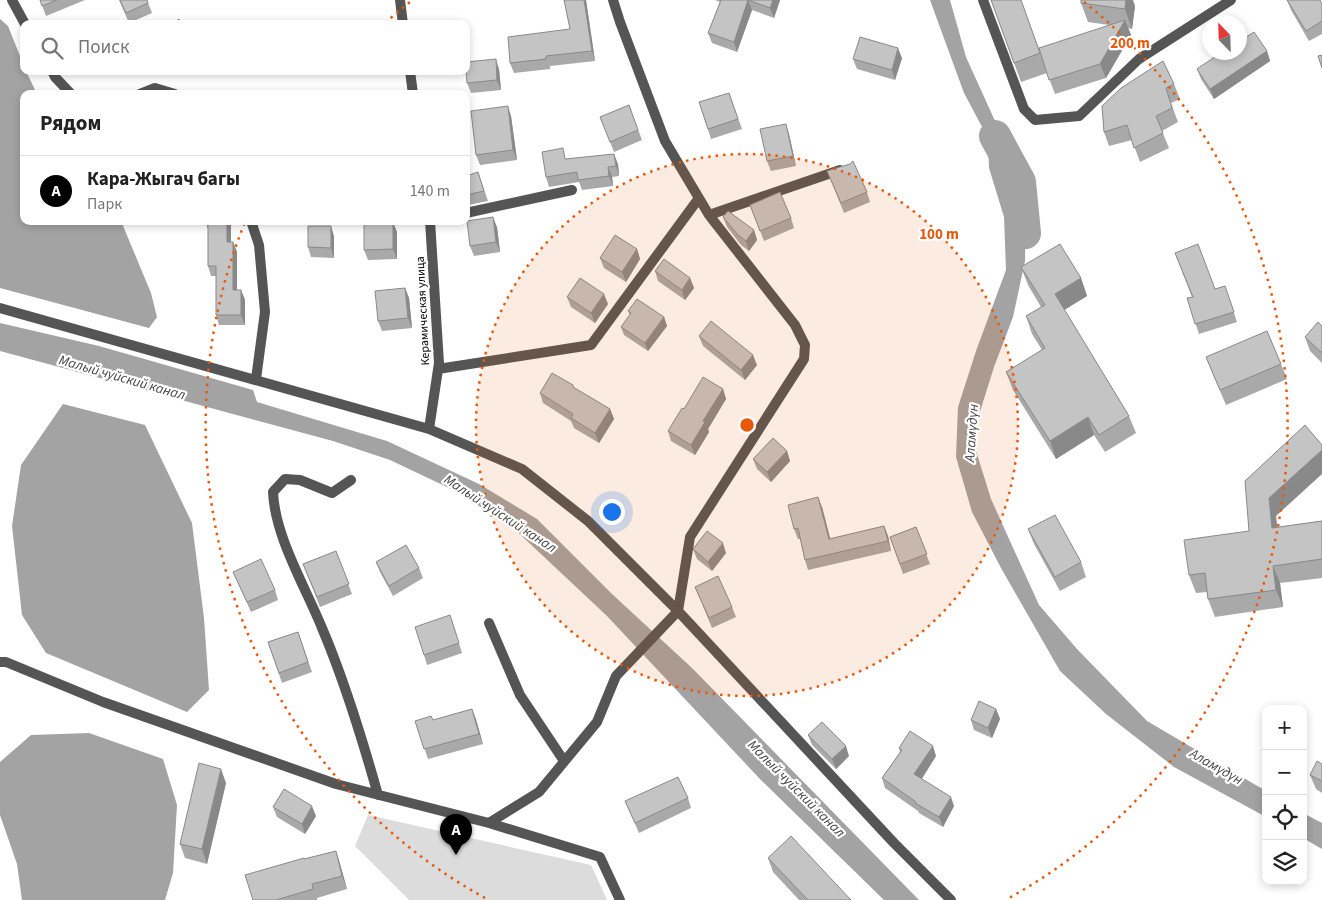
<!DOCTYPE html>
<html lang="ru">
<meta charset="utf-8">
<style>
:root{--surface:#fff;--page:#f6f6f6;--text:#222;--muted:#767676;--line:#e0e0e0;--accent:#000}
body{margin:0;font-family:"Source Sans 3",sans-serif;background:var(--page);color:var(--text)}
.controls{position:absolute;right:15px;bottom:15px;display:grid;overflow:hidden;border-radius:10px;box-shadow:0 2px 8px #0003}
.controls button{width:45px;height:45px;display:grid;place-items:center;padding:0;border:0;border-bottom:1px solid var(--line);background:var(--surface);color:var(--text);font:25px sans-serif}
.compass{position:absolute;left:1202px;top:15px;width:45px;height:45px;border-radius:50%;background:var(--surface);box-shadow:0 2px 8px #0003;rotate:337deg}
.you{position:absolute;left:611px;top:511px;width:18px;height:18px;margin:-12px;border:4px solid #fff;border-radius:50%;background:#1a73e8;box-shadow:0 0 0 8px #1a73e833}
.badge{display:grid;place-items:center;width:32px;height:32px;border-radius:50%;background:var(--accent);color:#fff;font-size:16px;font-weight:700}
.pin{position:absolute;translate:-50% -41px;filter:drop-shadow(0 1px 2px #0008)}
.pin::after{content:'';position:absolute;top:26px;width:18px;height:15px;background:inherit;clip-path:polygon(0 0,100% 0,50% 100%)}
.list{margin:0;padding:0;list-style:none}
h2{display:flex;justify-content:space-between;align-items:center;height:65px;margin:0;padding:0 20px;font-size:21px}
h2 small{font-size:16px;font-weight:400;color:var(--muted)}
.list li{display:grid;grid-template-columns:32px 1fr auto;gap:15px;align-items:center;box-sizing:border-box;height:70px;padding:0 20px;border-top:1px solid var(--line)}
.list b{display:block;font-size:19px;white-space:nowrap}
.list p{margin:0;font-size:16px;white-space:nowrap;color:var(--muted)}
.list em{font-size:16px;font-style:normal;color:var(--muted)}
.icon{flex:none;width:28px;height:28px;fill:none;stroke:currentColor;stroke-width:2;stroke-linecap:round;stroke-linejoin:round}
.map{position:relative;flex:none;width:1322px;height:900px;overflow:hidden}
.search{position:absolute;background:var(--surface);box-shadow:0 2px 8px #0003;left:20px;top:20px;width:450px;height:55px;display:flex;align-items:center;gap:12px;box-sizing:border-box;padding:0 18px;border-radius:10px;color:var(--muted);font-size:19px}
.panel{position:absolute;background:var(--surface);box-shadow:0 2px 8px #0003;left:20px;top:90px;width:450px;height:135px;border-radius:10px}
.map>svg:first-child{display:block}
.green{fill:#dcdcdc}
.water{fill:#a3a3a3}
.lines{fill:none;stroke-linecap:round;stroke-linejoin:round}
.river{stroke:#a3a3a3;stroke-width:32}
.minor{stroke:#555;stroke-width:10}
.wall{fill:#a9a9a9}
.shaded-wall{fill:#898989}
.building{fill:#c4c4c4;stroke:#898989}
.ring{fill:none;stroke:#e8590c;stroke-width:2.5;stroke-dasharray:2.5 5}
.labels{text-anchor:middle;dominant-baseline:central;stroke-width:4.5;stroke-linejoin:round;paint-order:stroke}
.street-label{font-size:12px;fill:#000;stroke:#fff}
.water-label{font-size:14px;font-style:italic;fill:#444;stroke:#fff}
.centre{fill:#e8590c;stroke:#fff;stroke-width:2.5}
.ring-label{font-size:15px;text-anchor:middle;font-weight:bold;fill:#e8590c;stroke:#fff;stroke-width:4.5;stroke-linejoin:round;paint-order:stroke}
</style>
<div class="map">
<svg width="1322" height="900" viewBox="0 0 1322 900">
<rect width="100%" height="100%" fill="#fff"/>
<path class="green" d="M368,815l223,50 16,35h-198l-54,-54z"/>
<path class="water" d="M930,0h20l16,57 39,86 21,64 -1,54 -12,56 -19,50 -17,54v33l14,45 48,106 38,44 70,72 119,70v26l-92,-50 -68,-53 -46,-43 -59,-103 -29,-56 -16,-55 2,-50 18,-56 30,-81 -2,-53 -15,-49 -1,-30 -24,-45z
M0,19l8,7 16,40v5h2l11,23h-13v127h97l30,72 6,24 -8,11 -149,-40z
M0,323l99,23 154,44 4,12 130,39 92,43 58,35 75,75 80,74 227,232h-35l-125,-122 -152,-162 -98,-92 -60,-36 -59,-28 -57,-19 -333,-90z
M63,404l82,21 47,98 12,95 5,72 -22,22 -141,-59 -24,-38 -10,-89 9,-61z
M89,733l74,26 14,46 -4,68 -8,27h-143l-5,-36 -17,-49v-53l31,-27z
M1303,813l19,10v26l-19,-11z"/>
<g class="lines">
<path class="river" d="M995,136l25,46 5,51"/>
<path class="minor" d="M12,0l13,24
M400,0l3,24
M983,0l41,109 11,11 44,-4 60,-57 92,-59
M52,71l3,6 16,17
M410,71l3,23
M140,94l15,-6 20,6
M466,213l106,-23
M709,215l131,-45
M251,221l8,24 6,67 -9,67
M0,308l429,121 93,40 66,52 90,90 216,232 57,57
M438,369l153,-24 108,-147
M429,429l10,-66 -9,-142
M351,480l-19,13 -32,-13 -15,-1 -12,13c2,45 32,94 49,136 23,54 40,110 56,167
M489,623l31,72 44,66
M0,662h6l97,40 233,82 153,39 111,34 20,43
M489,823l50,-31 58,-70 19,-46 62,-65 12,-74 114,-178 1,-14 -10,-20 -86,-110 -44,-74 -45,-119 -7,-22"/>
</g>
<path class="wall" d="M40,0h45l-39,16z
M119,0h28l5,13 -23,10z
M564,0h22l9,61 -45,5v3l-36,4 -4,-10 60,-34z
M715,0h65l-6,18 -22,-8 -15,42 -25,-9 -4,-10 12,-31z
M991,0h30l24,66 64,-41 -21,-3 -7,-19 54,3 -3,23 -4,-1 3,7 -25,43 -51,16 -8,-21 -26,9z
M1287,0l35,4v30l-13,7 -18,-31z
M1267,51l3,10 -56,38 -13,-20 -4,-10z
M902,58l-7,22 -38,-11 -4,-10z
M499,69l2,21 -30,3 -4,-10z
M1174,84l6,15 -9,4 7,19 -16,9 7,17 -29,14 -8,-22 -23,6 -5,-14 -2,-26z
M729,93l13,36 -31,10 -12,-37z
M629,105l13,35 -28,12 -14,-35z
M511,116l6,44 -37,5 -4,-10z
M789,134l7,32 -25,5 -4,-10z
M567,159l51,5 1,12 -7,1 1,9 -31,4 -3,-8 -30,5 -3,-10z
M850,164l17,28 3,10 -26,11 -17,-42z
M478,172l10,29 -20,4 -2,-5v-24z
M750,205l41,13 3,10 -30,13z
M723,217l31,13 3,10 -8,11 -8,-6 -14,-18z
M205,221h26v21h2l4,10v38h4l4,10v25h-26l-3,-10v-39h-5l-3,-10v-37z
M364,221h30v4l3,7v27l-29,1 -4,-10z
M497,227l3,25 -26,4 -4,-10z
M334,236v22l-23,-1 -3,-10z
M637,249l3,10 -14,23 -22,-14 -4,-10z
M1175,253l40,36 10,-3 12,36 -38,12 -12,-36 5,-1z
M1021,267l60,11 6,18 -23,14 65,106 7,17 -31,19 -11,-17 -38,24 -43,-69 -7,-18 36,-22 -10,-16 -6,-18 15,-9 -13,-22z
M655,271l35,7 4,10 -9,12 -27,-19z
M405,288l4,10 3,30 -30,3 -4,-10z
M567,297l41,7 -13,19 -24,-16z
M628,311l36,6 3,9 -19,25 -24,-16 -3,-8 9,-12z
M1322,326v37l-12,-12 -5,-14z
M699,336l58,29 -12,15 -42,-34z
M1206,357l75,7 6,15 -61,26 -14,-33z
M573,385l1,3 36,21 4,10 -15,24 -25,-15 -3,-7 -28,-18 -3,-10z
M723,389l3,10 -18,30 1,3 -14,23 -24,-14 -3,-10 16,-22z
M787,451l3,10 -19,21 -14,-13 -4,-10z
M822,507l8,32 54,-13 4,10 3,15 -83,19 -3,-10 -5,-21h-2l-4,-10z
M1276,516l1,11 45,-6v57l-42,5 3,24 -68,10 -7,-18 -1,-7 -11,1 -7,-18 60,-44z
M916,527l14,37 -27,10 -13,-37z
M1028,529l53,33 5,15 -26,14 -26,-47z
M693,549l33,4 -14,18 -15,-12z
M336,551l16,43 -32,13 -17,-43z
M376,562l43,6 4,10 -30,18 -13,-24z
M233,572l42,18 3,10 -27,12z
M695,587l37,20 4,10 -24,11z
M450,615l12,38 -35,12 -3,-10z
M298,632l14,40 -30,11 -14,-41z
M472,709l11,35 -55,15 -13,-38 18,-1z
M996,709l4,10 -8,19 -18,-8 -3,-10z
M808,735l41,21 -13,13 -24,-24z
M899,748l37,8 -14,23 32,27 -11,21 -24,-14 -1,-2 -33,-23 -3,-10 18,-26z
M1322,764v29l-6,-4 -6,-14z
M226,783l-19,81 -22,-6 -5,-14z
M688,798l3,10 -52,25 -14,-32z
M273,807l43,9 -11,18 -28,-17z
M336,851l4,13 7,25 -30,9v2h-64l51,-41z
M768,858l83,42h-52l-26,-28z"/>
<path class="shaded-wall" d="M584,0h2l9,61 -3,-10z
M748,0l4,10 -15,42 -3,-10z
M773,0h7l-6,18 -4,-10z
M1126,0h7l2,6 -3,23 -7,-20z
M1125,20l6,15 -25,43 -6,-14z
M898,48l4,10 -7,22 -3,-10z
M1267,51l3,10 -56,38 -4,-10z
M496,59l3,10 2,21 -4,-10z
M508,106l3,10 6,44 -4,-10z
M786,124l3,10 7,32 -3,-10z
M614,154l4,10 1,12 -3,-10z
M608,167l4,10 1,9 -4,-10z
M493,217l4,10 3,25 -4,-10z
M227,221h4v31l-4,-10z
M391,221h3v4l3,7v27l-4,-10z
M331,226l3,10v22l-3,-10z
M754,230l3,10 -8,11 -3,-10z
M233,242l4,10v48l-4,-10z
M637,249l3,10 -14,23 -4,-10z
M690,278l4,10 -9,12 -3,-10z
M1081,278l6,18 -26,16 -6,-18z
M405,288l4,10 3,30 -4,-10z
M241,290l4,10v25l-4,-10z
M604,294l4,10 -13,19 -4,-10z
M664,317l3,9 -19,25 -3,-8z
M753,355l4,10 -12,15 -4,-10z
M723,389l3,10 -18,30 1,3 -14,23 -4,-10 12,-24z
M610,409l4,10 -15,24 -4,-10z
M1088,417l6,18 -38,24 -6,-18z
M1322,450v24l-46,42 3,30 -7,-18 -3,-30z
M787,451l3,10 -19,21 -4,-10z
M818,497l4,10 11,42 -4,-10z
M884,526l4,10 3,15 -3,-10z
M723,543l3,10 -14,18 -4,-9z
M1273,566l7,17 3,24 -7,-17z
M472,709l4,10 7,25 -4,-10z
M996,709l4,10 -8,19 -4,-10z
M846,746l3,10 -13,13 -4,-10z
M933,746l3,10 -18,28 -4,-10z
M221,769l5,14 -19,81 -5,-15z
M951,797l3,9 -11,21 -4,-10z
M312,806l4,10 -11,18 -3,-10z
M336,851l4,13 7,25 -5,-13z"/>
<path class="building" d="M40,0h17l-15,6z
M120,0h27l1,3 -22,10z
M564,0h20l8,51 -46,5v3l-36,4 -2,-26 62,-8z
M721,0h52l-3,8 -22,-8 -14,42 -26,-9z
M991,0h30l19,53 -26,10z
M1081,0h45l-1,9 -44,-6z
M1287,0h33l2,4v17l-16,10z
M179,19l3,5h-10z
M1125,20l-25,44 -51,16 -10,-32z
M1254,32l13,19 -57,38 -13,-20 25,-17h18v-11z
M860,37l38,11 -6,22 -39,-11z
M1322,55v13l-4,-12z
M496,59l1,21 -30,3 -1,-12v-9z
M1163,61l11,23 -8,4 6,20 -16,8 7,17 -29,15 -7,-23 -23,7 -2,-26 19,-18z
M729,93l9,26 -30,10 -9,-27z
M629,105l9,25 -28,12 -10,-25z
M508,106l5,44 -37,5 -5,-44z
M786,124l7,32 -26,5 -7,-32z
M563,148l2,11 49,-5 2,12 -8,1 1,9 -31,4 -1,-8 -31,5 -4,-25z
M853,161l14,31 -26,11 -14,-32 23,-7z
M478,172l6,19 -18,4v-19z
M780,192l11,26 -31,13 -10,-26z
M728,211l26,19 -8,11 -8,-6 -15,-18z
M493,217l3,25 -26,4 -3,-25z
M205,221h22v21h6v48h8v25h-25v-49h-8v-44h-3z
M364,221h27v1h2v27l-29,1z
M308,226h23v22l-23,-1z
M615,235l22,14 -15,23 -22,-14z
M1060,244l21,34 -26,16 74,122 -30,19 -11,-18 -38,24 -44,-69 39,-24 -19,-32 19,-11 -24,-38z
M1198,244l17,45 10,-3 9,26 -39,12 -8,-26 6,-1 -18,-44z
M664,259l26,19 -8,12 -27,-19z
M580,278l24,16 -13,19 -24,-16z
M405,288l3,30 -30,3 -3,-30z
M637,299l27,18 -19,26 -24,-16 10,-14 -3,-2z
M711,321l42,34 -12,15 -42,-34z
M1318,322l4,4v27l-17,-16z
M1267,331l14,33 -61,26 -14,-33z
M552,373l21,12v2l37,22 -15,24 -24,-15 2,-4 -33,-21z
M703,377l20,12 -20,32 2,1 -14,23 -23,-14 14,-23 2,1z
M1305,425l17,20v5l-53,48 3,30 50,-7v38l-49,7 3,24 -68,9 -3,-26 -16,2 -5,-35 65,-9 -4,-50z
M773,438l14,13 -20,21 -14,-13z
M818,497l11,42 55,-13 4,15 -83,19 -7,-32 -4,1 -6,-24z
M1055,515l26,47 -26,15 -27,-48z
M916,527l11,27 -27,10 -10,-27z
M707,531l16,12 -15,19 -15,-13z
M406,545l13,23 -30,18 -13,-24z
M336,551l13,33 -32,13 -14,-33z
M261,559l14,31 -28,12 -14,-30z
M718,576l14,31 -23,11 -14,-31z
M450,615l9,28 -35,12 -9,-28z
M298,632l10,30 -29,11 -11,-31z
M979,701l17,8 -8,19 -17,-8z
M472,709l7,25 -55,15 -9,-28 16,-5 2,4z
M822,722l24,24 -14,13 -24,-24z
M910,731l23,15 -19,28 37,23 -12,20 -24,-14 1,-1 -34,-24 20,-28 -3,-2z
M1317,761l5,3v17l-12,-6z
M199,763l22,6 -19,80 -22,-5z
M678,777l10,21 -53,25 -10,-22z
M284,789l28,17 -10,18 -29,-17z
M791,836l60,64h-43l-40,-42z
M336,851l6,25 -30,8 1,5 -37,11h-23l-8,-25 59,-17v1z"/>
<circle cx="747" cy="425" r="271" fill="#e8590c" fill-opacity=".12"/>
<g class="ring">
<circle cx="747" cy="425" r="271"/>
<path d="M485 898A541 541 0 0 1 245 222M385 23A541 541 0 0 1 410 2M1084 2A541 541 0 0 1 1009 898"/>
</g>
<g class="labels">
<g class="street-label">
<text transform="translate(423 311) rotate(-93)">Керамическая улица</text>
</g>
<g class="water-label">
<text transform="translate(122 378) rotate(16)">Малый чуйский канал</text>
<text transform="translate(972 433) rotate(-86)">Аламүдүн</text>
<text transform="translate(500 514) rotate(33)">Малый чуйский канал</text>
<text transform="translate(1216 767) rotate(30)">Аламүдүн</text>
<text transform="translate(796 789) rotate(45)">Малый чуйский канал</text>
</g>
</g>
<circle cx="747" cy="425" r="8" class="centre"/>
<g class="ring-label">
<text x="1130" y="48">200 m</text>
<text x="939" y="239">100 m</text>
</g>
</svg>
<div class="controls">
<button>+</button>
<button>−</button>
<button><svg class="icon" aria-label="locate" viewBox="0 0 24 24"><circle cx="12" cy="12" r="6"/><path d="M12 2v4M12 18v4M2 12h4M18 12h4"/></svg></button>
<button><svg class="icon" aria-label="layers" viewBox="0 0 24 24"><path d="M12 4l9 5-9 5-9-5zM3 14l9 5 9-5"/></svg></button>
</div>
<svg class="compass" viewBox="-18 -18 36 36"><path d="M0-13l5 13h-10z" fill="#e53935"/><path d="M0 13l5-13h-10z" fill="#767676"/></svg>
<div class="you"></div>
<div class="pin badge" style="left:456px;top:855px">A</div>
<div class="search"><svg class="icon" aria-label="search" viewBox="0 0 24 24"><circle cx="10" cy="10" r="6"/><path d="M15 15l6 6"/></svg>Поиск</div>
<section class="panel">
<h2>Рядом<small></small></h2>
<ul class="list">
<li><span class="badge">A</span><div><b>Кара-Жыгач багы</b><p>Парк</p></div><em>140 m</em></li>
</ul>
</section>
</div>
